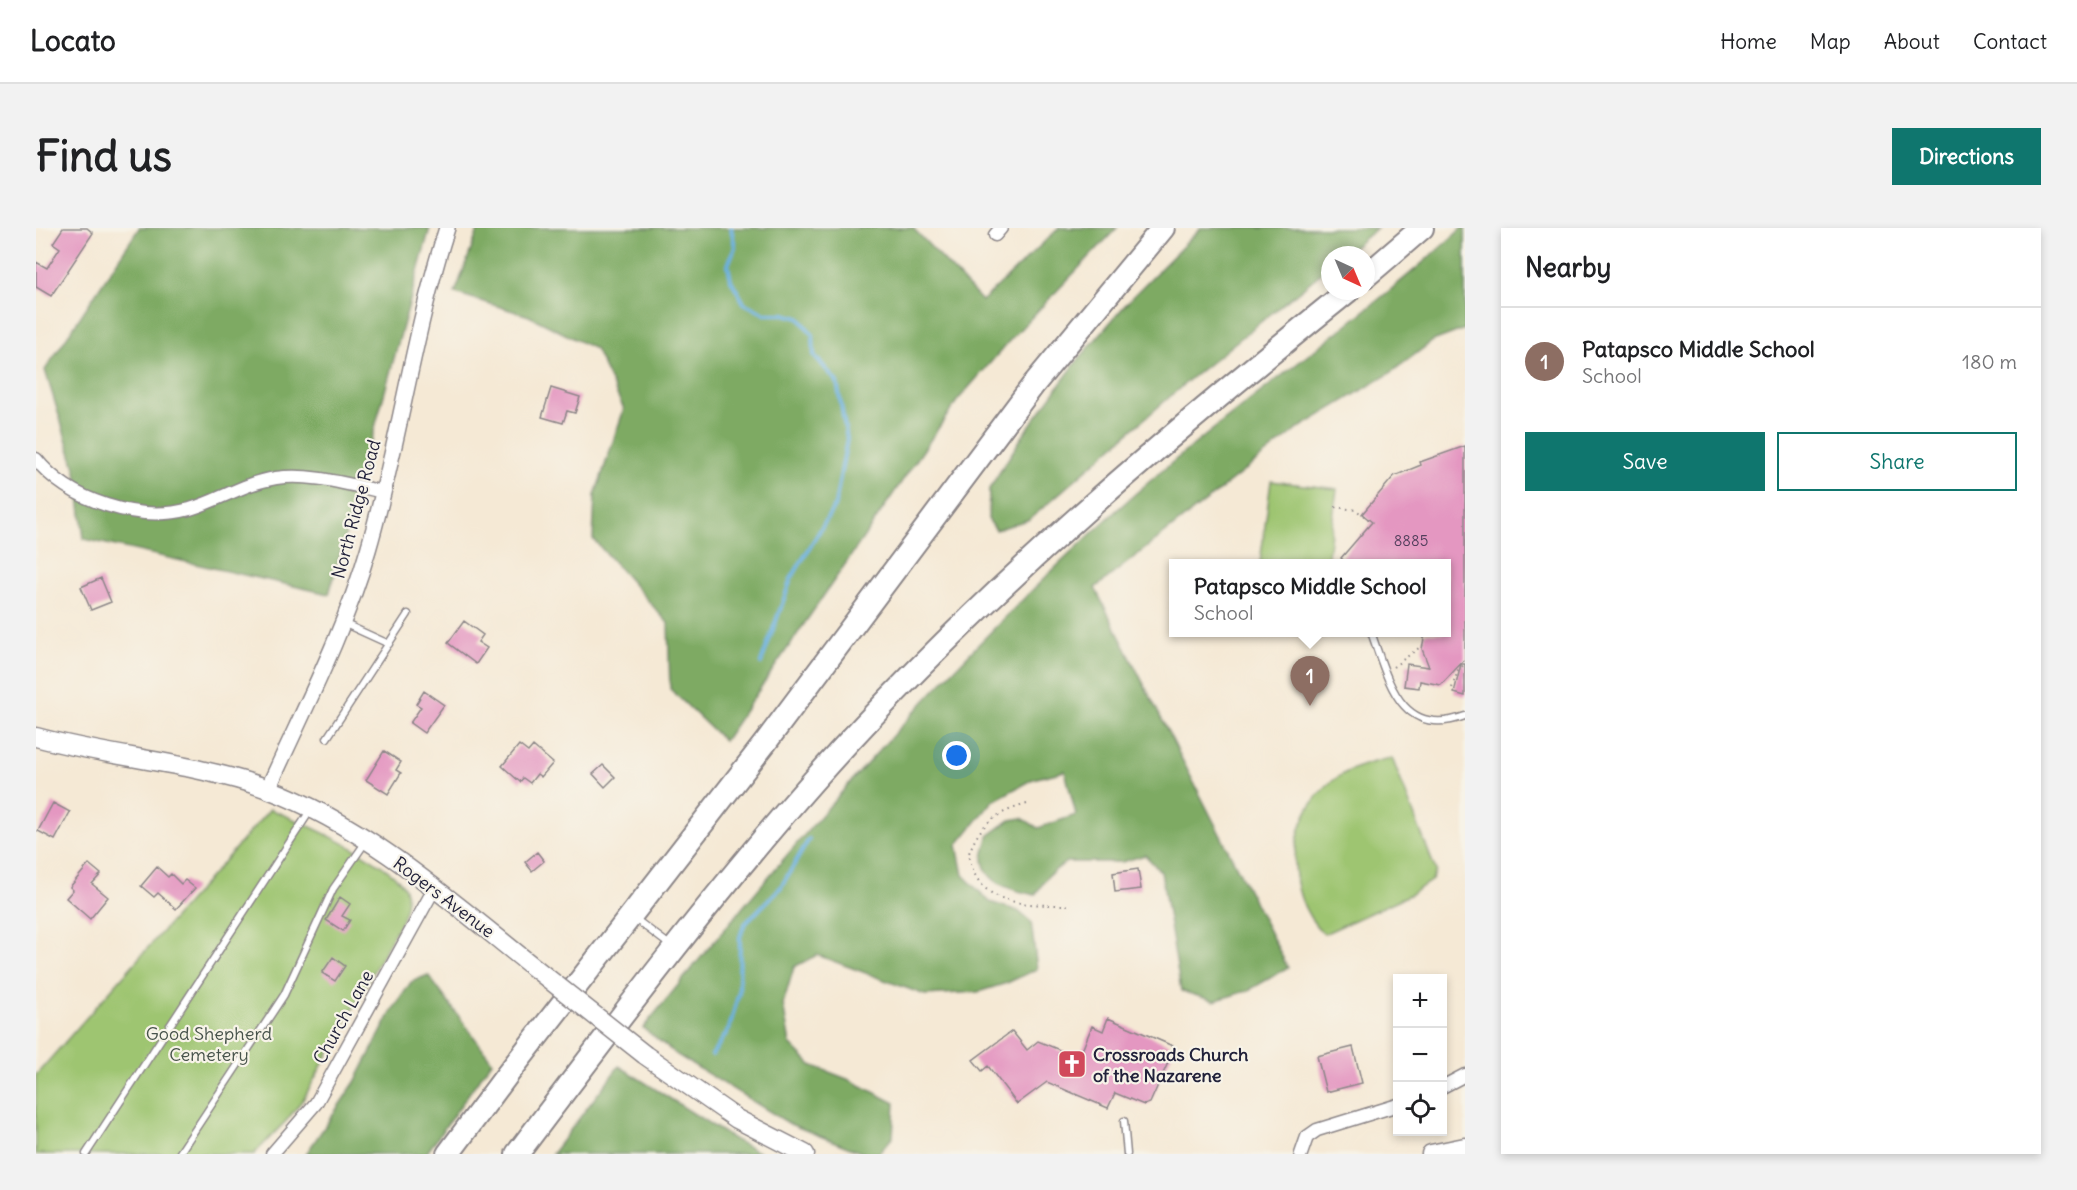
<!DOCTYPE html>
<meta charset="utf-8">
<style>
:root{--surface:#fff;--page:#f2f2f2;--text:#202124;--muted:#757577;--line:#e0e0e0;--accent:#0f766e}
body{margin:0;font-family:Delius,sans-serif;background:var(--page);color:var(--text)}
.controls{position:absolute;right:18px;bottom:18px;display:grid;overflow:hidden;border-radius:0px;box-shadow:0 3px 9px #0003}
.controls button{width:54px;height:54px;display:grid;place-items:center;padding:0;border:0;border-bottom:2px solid var(--line);background:var(--surface);color:var(--text);font:30px sans-serif}
.compass{position:absolute;left:1285px;top:18px;width:54px;height:54px;border-radius:50%;background:var(--surface);box-shadow:0 3px 9px #0003;rotate:136deg}
.you{position:absolute;left:921px;top:528px;width:21px;height:21px;margin:-15px;border:4px solid #fff;border-radius:50%;background:#1a73e8;box-shadow:0 0 0 9px #1a73e833}
.badge{display:grid;place-items:center;width:39px;height:39px;border-radius:50%;background:var(--accent);color:#fff;font-size:20px;font-weight:700}
.pin{position:absolute;translate:-50% -50px;filter:drop-shadow(0 2px 3px #0008)}
.pin::after{content:'';position:absolute;top:32px;width:21px;height:18px;background:inherit;clip-path:polygon(0 0,100% 0,50% 100%)}
.popup{position:absolute;left:1133px;top:331px;width:282px;height:78px;box-sizing:border-box;display:grid;place-content:center;border-radius:0px;background:var(--surface);filter:drop-shadow(0 2px 4px #0005);font-size:20px;white-space:nowrap;color:var(--muted)}
.popup b{font-size:22px;color:var(--text)}
.popup::after{content:'';position:absolute;left:50%;top:100%;margin-left:-12px;border:12px solid transparent;border-top-color:var(--surface)}
.list{margin:0;padding:0;list-style:none}
h2{display:flex;justify-content:space-between;align-items:center;height:78px;margin:0;padding:0 24px;font-size:26px}
h2 small{font-size:20px;font-weight:400;color:var(--muted)}
.list li{display:grid;grid-template-columns:39px 1fr auto;gap:18px;align-items:center;box-sizing:border-box;height:108px;padding:0 24px;border-top:2px solid var(--line)}
.list b{display:block;font-size:22px;white-space:nowrap}
.list p{margin:0;font-size:20px;white-space:nowrap;color:var(--muted)}
.list em{font-size:20px;font-style:normal;color:var(--muted)}
.actions{display:flex;gap:12px;padding:18px 24px}
.actions a{flex:1;padding:14px 0;border:2px solid var(--accent);border-radius:0px;text-align:center;font-size:21px;color:var(--accent)}
.actions .main{background:var(--accent);color:#fff}
.icon{flex:none;width:33px;height:33px;fill:none;stroke:currentColor;stroke-width:2;stroke-linecap:round;stroke-linejoin:round}
.map{position:relative;flex:none;width:1429px;height:926px;overflow:hidden;border-radius:0px}
header{display:flex;align-items:center;gap:36px;box-sizing:border-box;height:84px;padding:0 30px;background:var(--surface);border-bottom:2px solid var(--line)}
header strong{font-size:28px}
nav{display:flex;gap:33px;margin-inline-start:auto;font-size:21px}
.intro{display:flex;align-items:center;justify-content:space-between;box-sizing:border-box;height:144px;padding:0 36px}
h1{margin:0;font-size:42px}
.button{padding:15px 27px;border-radius:0px;background:var(--accent);color:#fff;font-size:21px;font-weight:700}
main{display:flex;gap:36px;padding:0 36px}
aside{flex:1;background:var(--surface);border-radius:0px;box-shadow:0 3px 9px #0003}
.map>svg:first-child{display:block}
.green{fill:#9ec571;stroke:#607456;stroke-width:1.5}
.forest{fill:#7eaa63;stroke:#50664f;stroke-width:1.5}
.lines{fill:none;stroke-linecap:round;stroke-linejoin:round}
.stream{stroke:#69b0e0;stroke-width:4}
.building{fill:#e497c1}
.service-casing{stroke:#8c8688;stroke-width:9}
.minor-casing{stroke:#8c8688;stroke-width:15}
.tertiary-casing{stroke:#8c8688;stroke-width:18}
.secondary-casing{stroke:#8c8688;stroke-width:21}
.motorway-casing{stroke:#8c8688;stroke-width:26}
.path{stroke:#8c8688;stroke-width:2;stroke-dasharray:1.5 4.5;stroke-linecap:butt}
.service{stroke:#fff;stroke-width:6}
.minor{stroke:#fff;stroke-width:12}
.tertiary{stroke:#fff;stroke-width:15}
.secondary{stroke:#fff;stroke-width:18}
.motorway{stroke:#fff;stroke-width:22}
.secondary-bridge-casing{stroke:#8c8688;stroke-width:21;stroke-linecap:butt}
.secondary-bridge{stroke:#fff;stroke-width:18}
.labels{text-anchor:middle;dominant-baseline:central;stroke-width:4.5;stroke-linejoin:round;paint-order:stroke}
.number-label{font-size:15px;fill:#523f5c}
.street-label{font-size:18px;fill:#22223b;stroke:#f7f3e8}
.park-label{font-size:18px;fill:#47534b;stroke:#f7f3e8}
.poi-label{font-size:18px;font-weight:bold;fill:#22223b;stroke:#f7f3e8;text-anchor:start}
</style>
<header>
<strong>Locato</strong>
<nav><a>Home</a><a>Map</a><a>About</a><a>Contact</a></nav>
</header>
<div class="intro"><h1>Find us</h1><a class="button">Directions</a></div>
<main>
<div class="map">
<svg width="1429" height="926" viewBox="0 0 1429 926">
<rect width="100%" height="100%" fill="#f7f3e8"/>
<filter id="ink" filterUnits="userSpaceOnUse"><feTurbulence type="fractalNoise" baseFrequency=".0167" numOctaves="2"/><feDisplacementMap in="SourceGraphic" scale="12" xChannelSelector="R" yChannelSelector="G"/><feConvolveMatrix kernelMatrix="1 2 1 2 8 2 1 2 1" color-interpolation-filters="sRGB"/></filter>
<filter id="wash" filterUnits="userSpaceOnUse"><feTurbulence type="fractalNoise" baseFrequency=".008" numOctaves="4" result="noise"/><feDisplacementMap in="SourceGraphic" scale="24" xChannelSelector="R" yChannelSelector="G"/><feGaussianBlur stdDeviation="1.35" result="paint"/><feColorMatrix in="noise" values="0 0 0 0 0 0 0 0 0 0 0 0 0 0 0 0 0 1.4 0 .05"/><feComposite in="paint" operator="in"/></filter>
<g filter="url(#wash)">
<rect width="100%" height="100%" fill="#f5e9d5"/>
<path class="green" d="M1235,253l66,8 -10,74h-67z
M1356,530l44,113 -4,9 -21,14 -87,40c-43,-40 -37,-121 11,-155 17,-12 37,-17 57,-21z
M234,581c29,12 123,53 135,80 4,11 0,22 -4,32l-97,177 -17,22 -33,34h-218v-79z"/>
<path class="forest" d="M103,0h291l-101,366 -245,-55 -8,-68 -31,-101z
M443,0h434l69,73 77,-73h58l-106,111 -54,62 -233,340 -54,-52 -2,-66 -75,-84 2,-44 29,-86 -29,-60 -66,-33 -74,-23z
M1165,0h176l-33,27h-14v11l-141,114 -159,139 -34,11 -8,-11 1,-30 36,-57 53,-72 54,-63z
M1426,0h3v101l-32,12 -44,33 -90,54 -204,160 193,380 -39,22 -35,11 -33,-10 -20,-119 -16,-17 -23,7h-56l-18,14 -13,19c-20,-4 -49,-10 -52,-35 0,-7 4,-17 5,-24l22,-16 12,-2 16,10 38,-13 -11,-44 -32,8 -40,22 -36,44 6,30 27,27 28,9 13,11 6,47 -30,14 -29,9 -53,3 -108,-40 -23,12 -11,37 7,40 21,21 39,15 45,23 -2,34 -15,17h-13l-75,-30 -113,-69 -34,-27c148,-182 301,-361 475,-519 110,-99 235,-181 344,-281z
M392,747l64,86 -66,93h-120l49,-72 37,-71 19,-29z
M583,838l116,74 27,14h-210z"/>
<g class="lines">
<path class="stream" d="M695,0l4,19 -7,18 3,15 13,23 21,11h19l15,4 14,17 1,20 23,27 10,57 -12,66 -44,74 -30,84
M676,827l17,-26 10,-37 1,-55 4,-12 37,-38 28,-48"/>
</g>
<g id="blocks">
<path class="building" d="M27,0h24l6,5 -42,63 -15,-9v-25l11,6 13,-20 -7,-5z
M515,160l29,9 -5,16 -8,-2 -4,12 -21,-6z
M1429,218v213l-24,26 -21,-4 -1,7 -15,-2 3,-22 22,3 -7,-18 3,-16h21v-69h-99l-6,-6 31,-36 -10,-8 32,-38 27,-11 -1,-3z
M65,350l10,24 -20,8 -10,-23z
M428,393l19,14 -5,7 9,6 -11,16 -28,-21z
M1425,436h4v32l-11,-3z
M388,463l20,14 -20,28 -14,-10 11,-16 -5,-3z
M483,517l9,7 5,-6 20,17 -12,14 -4,-3 -7,9 -7,-5 -3,4 -18,-16z
M348,523l17,11 -5,8 5,3 -13,21 -22,-14z
M567,537l12,12 -10,10 -12,-13z
M17,575l17,9 -15,28 -17,-9z
M501,624l7,9 -12,10 -7,-9z
M53,636l12,10 -9,10 16,13 -18,22 -24,-21 7,-8 -3,-3z
M121,639l11,10 3,-3 10,10 4,-4 10,8 -19,21 -18,-16 -4,4 -13,-11z
M1102,641l3,20 -26,3 -2,-19z
M304,669l10,7 -8,12 8,4 -7,11 -17,-11z
M297,729l12,9 -10,15 -13,-8z
M1072,790l67,29 -25,56 -6,2 -29,-12 -7,15 -61,-26 -30,22 -29,-38 -6,5 -9,-11 39,-29 15,19 11,-9 41,17 13,-32 11,5z
M1317,819l9,36 -36,9 -9,-36z"/>
</g>
</g>
<g filter="url(#ink)">
<use href="#blocks" fill-opacity="0" stroke="#8c8688" stroke-width="1.5"/>
<g class="lines">
<g class="service-casing">
<path id="service" d="M307,395l46,21
M1335,404c17,47 29,108 94,84
M291,510l81,-124
M598,690l37,28
M1088,893l3,33
M50,926l224,-343
M143,926l105,-159 49,-106 32,-46"/>
</g>
<g class="minor-casing">
<path id="minor" d="M959,7l6,-7
M0,231c33,42 103,64 154,50 30,-9 54,-26 86,-31 36,-5 73,7 108,14
M1406,859l23,-12
M236,926l44,-51 118,-214
M1265,926l6,-17 10,-7 81,-25"/>
</g>
<g class="tertiary-casing">
<path id="tertiary" d="M232,561c35,-78 76,-156 100,-239 31,-106 45,-216 79,-322"/>
</g>
<g class="secondary-casing">
<path id="secondary" d="M0,509c76,21 157,25 232,52 101,38 185,114 268,180
M609,827l92,64 68,35
M1395,926l34,-7"/>
</g>
<g class="motorway-casing">
<path id="motorway" d="M1330,48l56,-48
M412,926l59,-79 258,-332 269,-359 129,-156
M481,926c96,-127 192,-255 297,-374 160,-181 346,-338 534,-489"/>
</g>
<path class="path" d="M1299,279l21,3 16,12
M1357,439l30,-22
M1416,460l6,-18 7,-6
M991,576c-31,9 -46,18 -58,49 6,54 57,52 99,52"/>
<use href="#service" class="service"/>
<use href="#minor" class="minor"/>
<use href="#tertiary" class="tertiary"/>
<use href="#secondary" class="secondary"/>
<use href="#motorway" class="motorway"/>
<g class="secondary-bridge-casing">
<path id="secondary-bridge" d="M500,741l109,86"/>
</g>
<use href="#secondary-bridge" class="secondary-bridge"/>
</g>
</g>
<defs>
<g id="church-square" transform="scale(1.5)"><rect x="-9" y="-9" width="18" height="18" rx="4" fill="#d1495b" stroke="#f7f3e8"/><path d="M-1.2-6h2.4v3.5h3.3v2.4h-3.3V6h-2.4V-.1h-3.3v-2.4h3.3Z" fill="#fff"/></g>
</defs>
<g fill-rule="evenodd">
<use href="#church-square" x="1036" y="836"/>
</g>
<g class="labels">
<g class="number-label">
<text x="1375" y="312">8885</text>
</g>
<g class="street-label">
<text transform="translate(320 281) rotate(-75)">North Ridge Road</text>
<text transform="translate(408 669) rotate(37)">Rogers Avenue</text>
<text transform="translate(307 789) rotate(-61)">Church Lane</text>
</g>
<g class="park-label">
<text x="173" y="805">Good Shepherd<tspan x="173" dy="21">Cemetery</tspan></text>
</g>
<g class="poi-label">
<text x="1057" y="826">Crossroads Church<tspan x="1057" dy="21">of the Nazarene</tspan></text>
</g>
</g>
</svg>
<div class="controls">
<button>+</button>
<button>−</button>
<button><svg class="icon" aria-label="locate" viewBox="0 0 24 24"><circle cx="12" cy="12" r="6"/><path d="M12 2v4M12 18v4M2 12h4M18 12h4"/></svg></button>
</div>
<svg class="compass" viewBox="-18 -18 36 36"><path d="M0-13l5 13h-10z" fill="#e53935"/><path d="M0 13l5-13h-10z" fill="#757577"/></svg>
<div class="you"></div>
<div class="pin badge" style="left:1274px;top:478px;background:#8d6e63">1</div>
<div class="popup"><b>Patapsco Middle School</b>School</div>
</div>
<aside>
<h2>Nearby<small></small></h2>
<ul class="list">
<li><span class="badge" style="background:#8d6e63">1</span><div><b>Patapsco Middle School</b><p>School</p></div><em>180 m</em></li>
</ul>
<div class="actions"><a class="main">Save</a><a>Share</a></div>
</aside>
</main>
